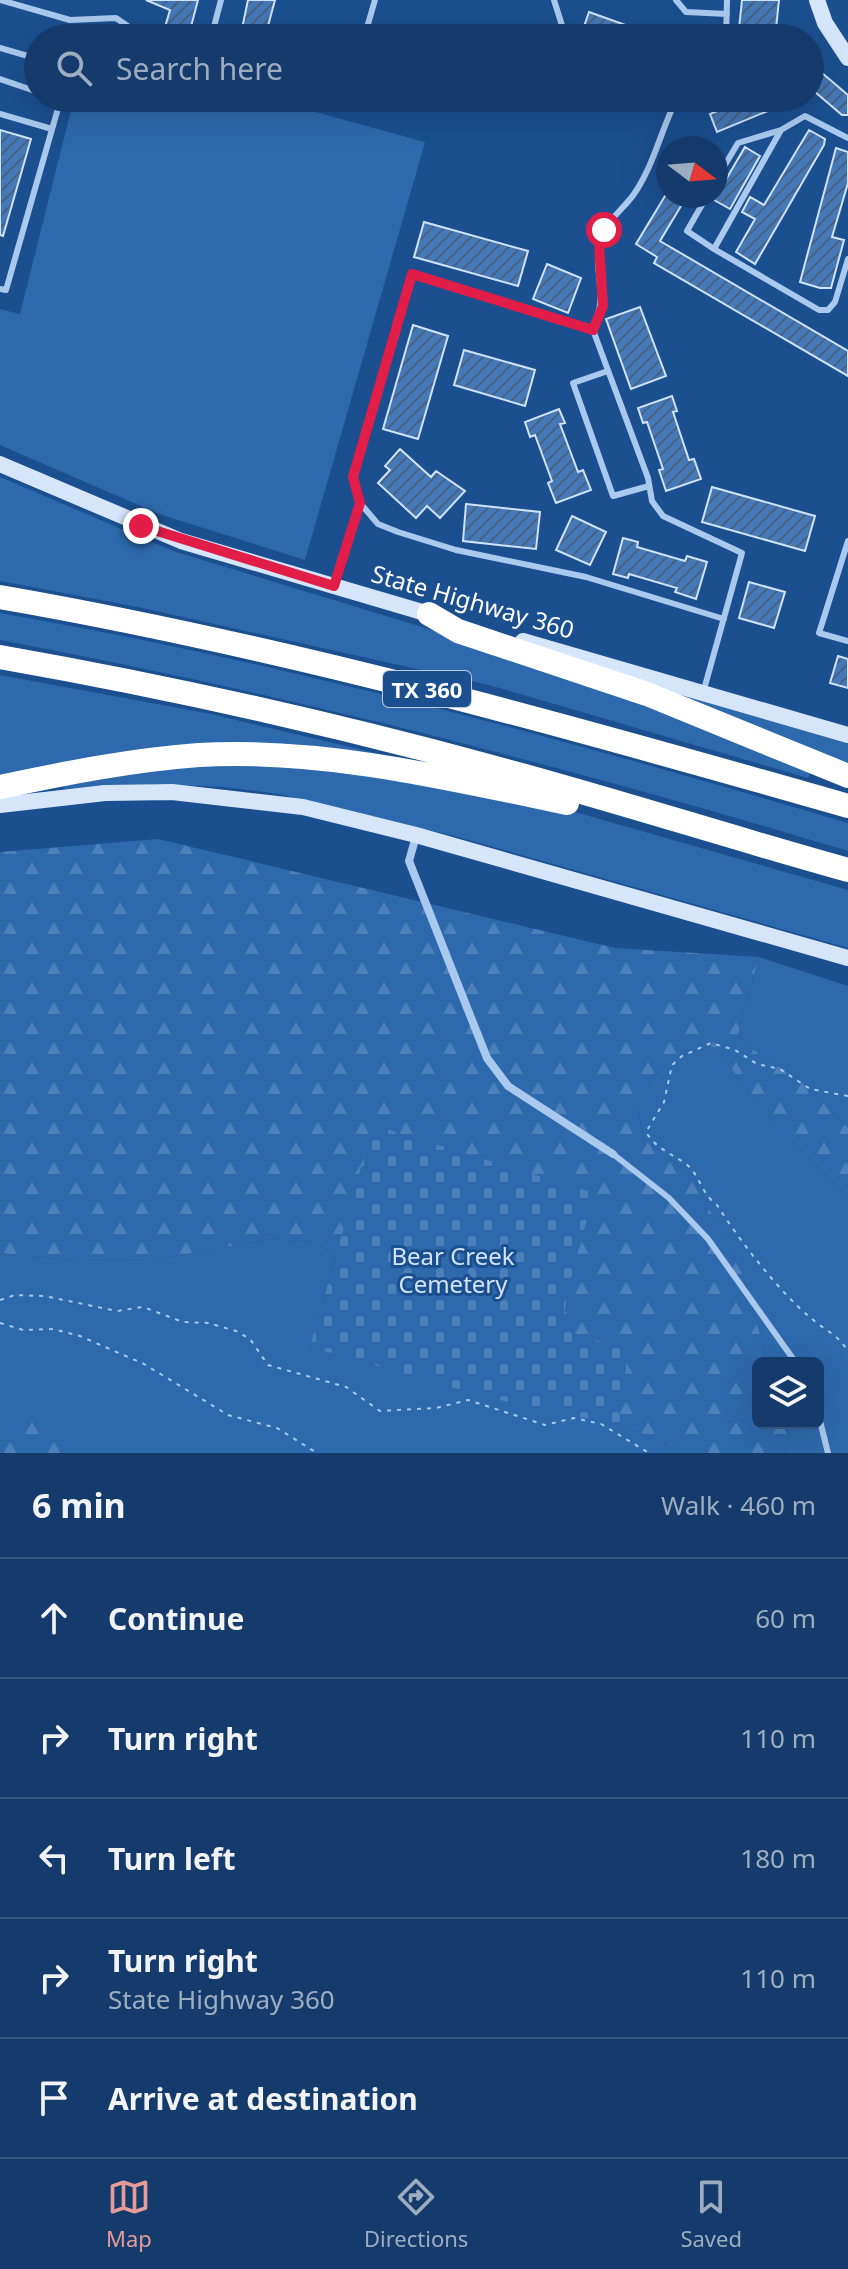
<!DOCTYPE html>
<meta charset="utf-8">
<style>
:root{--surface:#143b6b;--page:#1d4271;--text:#f1f3f6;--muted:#9dadc1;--line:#33557e;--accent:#e69b98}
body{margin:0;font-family:"Noto Sans",sans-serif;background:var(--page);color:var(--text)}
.controls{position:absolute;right:24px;bottom:24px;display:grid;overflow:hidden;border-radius:12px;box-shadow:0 8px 32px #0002}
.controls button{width:72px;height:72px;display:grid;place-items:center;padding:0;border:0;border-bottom:2px solid var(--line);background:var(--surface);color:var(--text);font:40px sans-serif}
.compass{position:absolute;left:656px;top:136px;width:72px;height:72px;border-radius:50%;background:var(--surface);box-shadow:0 8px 32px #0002;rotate:106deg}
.stop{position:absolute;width:24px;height:24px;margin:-18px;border:6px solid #e11d48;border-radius:50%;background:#fff}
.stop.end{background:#e11d48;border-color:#fff;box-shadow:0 2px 8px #0008}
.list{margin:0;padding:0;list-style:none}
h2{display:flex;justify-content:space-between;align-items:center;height:104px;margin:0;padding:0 32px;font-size:34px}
h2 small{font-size:26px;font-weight:400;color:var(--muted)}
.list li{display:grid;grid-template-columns:52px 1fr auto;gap:24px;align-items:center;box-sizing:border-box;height:120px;padding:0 32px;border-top:2px solid var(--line)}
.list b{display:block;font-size:30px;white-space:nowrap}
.list p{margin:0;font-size:26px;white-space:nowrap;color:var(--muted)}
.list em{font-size:26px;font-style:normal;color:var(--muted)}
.icon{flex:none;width:44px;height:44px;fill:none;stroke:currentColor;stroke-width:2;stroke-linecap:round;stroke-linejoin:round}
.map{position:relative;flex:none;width:848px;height:1453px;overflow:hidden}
.search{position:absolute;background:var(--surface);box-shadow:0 8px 32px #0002;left:24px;right:24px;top:24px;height:88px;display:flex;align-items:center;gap:20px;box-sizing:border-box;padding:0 28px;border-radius:44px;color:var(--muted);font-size:30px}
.sheet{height:704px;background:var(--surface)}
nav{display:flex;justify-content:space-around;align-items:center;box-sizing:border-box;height:112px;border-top:2px solid var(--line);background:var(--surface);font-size:22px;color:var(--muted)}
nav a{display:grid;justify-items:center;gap:4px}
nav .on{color:var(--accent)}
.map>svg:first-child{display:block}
.grass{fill:#2e69ad}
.forest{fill:url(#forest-firs)}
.cemetery{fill:url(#cemetery-stones)}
.building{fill:url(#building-hatch);stroke:#cfe3fa;stroke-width:2}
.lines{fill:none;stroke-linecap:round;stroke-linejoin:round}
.path{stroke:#a9c9ee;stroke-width:2;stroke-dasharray:4 6;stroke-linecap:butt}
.lane{stroke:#a9c9ee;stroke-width:6}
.street{stroke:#a9c9ee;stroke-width:8}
.secondary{stroke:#d6e6fa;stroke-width:16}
.highway{stroke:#fff;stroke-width:24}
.route{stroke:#e11d48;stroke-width:10}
.labels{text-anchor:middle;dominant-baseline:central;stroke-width:6;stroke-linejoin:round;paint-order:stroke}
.shield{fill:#1b4f8f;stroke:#bbcadd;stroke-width:2}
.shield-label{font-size:22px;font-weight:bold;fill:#fff}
.street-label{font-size:24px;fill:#fff;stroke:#1b4f8f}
.park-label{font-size:24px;fill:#cfe3fa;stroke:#1b4f8f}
</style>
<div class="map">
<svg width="848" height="1453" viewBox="0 0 848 1453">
<defs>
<pattern id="forest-firs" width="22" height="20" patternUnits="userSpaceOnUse" patternTransform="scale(2)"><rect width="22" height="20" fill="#2e69ad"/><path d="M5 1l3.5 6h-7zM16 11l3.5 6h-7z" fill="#4d80b9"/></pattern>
<pattern id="cemetery-stones" width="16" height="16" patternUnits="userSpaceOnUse" patternTransform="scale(2)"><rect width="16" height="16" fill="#2e69ad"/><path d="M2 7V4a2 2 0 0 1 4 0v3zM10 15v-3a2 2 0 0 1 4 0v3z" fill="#4d80b9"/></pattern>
<pattern id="building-hatch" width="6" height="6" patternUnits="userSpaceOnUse" patternTransform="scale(2)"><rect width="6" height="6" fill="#4478b7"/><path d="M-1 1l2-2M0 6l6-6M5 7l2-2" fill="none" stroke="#486282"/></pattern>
</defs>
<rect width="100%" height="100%" fill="#1b4f8f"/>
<path class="grass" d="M74,98h190l161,44 -120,418 -146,-46 -159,-69v-136l20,5z
M0,477l173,74 407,124 232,94 -4,9 -319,-93 -351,-78 -138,-26z
M0,613c288,50 568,127 848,210v28c-280,-84 -561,-157 -848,-211z
M0,675l211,39 169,40 -2,7 -133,-13 -245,32z
M673,691l175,52v25l-177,-72z
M214,761l141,9 199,36 294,84v58l-390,-111 -179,-43 -55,-7 -69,-3 -91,5 1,-4z
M759,957l89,29v142l-49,-49 -39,-24 -22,-20z
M716,1047l42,59 90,91v256h-63l5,-12 -5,-18h33v-60h-50l-25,-88 -50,-99 -49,-37 -7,-32 16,-31 33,-25z
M271,1239l45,3 19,14 -25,91 184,52 125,26 74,28h-606l-87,-31v-169l78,8 74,-1z"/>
<path class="forest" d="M158,839l457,109 144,9 -21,78 22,20 39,24 49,49v69l-90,-91 -42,-59 -30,4 -33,25 -16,32 7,31 49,37 50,99 25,88h-10v60h27l5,18 -5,12h-92l-74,-28 -125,-26 -184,-52 25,-91 -19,-14 -45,-3 -119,21 -74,1 -78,-8v-401z
M12,1414l32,11 43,28h-87v-31z"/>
<path class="cemetery" d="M373,1125l221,68 -26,96 -6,40 66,22 -9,74 -125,-26 -184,-52z"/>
<path class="building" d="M146,0h52l-10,38 -26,-1 8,-27z
M248,0h27l-7,26 32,9 -1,3h-59z
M742,0h37l-4,38h-37z
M589,12l70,25v1h-79z
M815,67l33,28v20h-6l-27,-23 -5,2v-22z
M750,98h49l-82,34 -7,-18z
M0,130l31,9 -28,97 -3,-1z
M809,130l16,9 -1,6 -69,119 -19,-12 19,-33 -13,-7 8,-15 14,8z
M745,147l15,9 -30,53 -16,-9z
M836,148l12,4v31l-16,54 12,3 -13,48h-11l-20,-6z
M665,196h22l-27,45 188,110v25l-194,-113 3,-6 -21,-13z
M424,222l104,29 -10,35 -104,-29z
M547,264l34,14 -13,35 -35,-14z
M640,307l26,69 -35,13 -25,-70z
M413,325l35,11 -30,103 -35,-10z
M464,350l71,20 -10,36 -71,-21z
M672,396l5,15 -4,1 16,48 5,-1 7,20 -35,12 -7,-21 4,-1 -16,-47 -4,1 -5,-15z
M559,409l6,14 -5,1 18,48 5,-2 8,20 -35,13 -8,-20 4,-2 -17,-46 -5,2 -5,-15z
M400,449l31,28 5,-6 29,20 -25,27 -13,-12 -11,12 -38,-35 12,-13 -5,-4z
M712,487l103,29 -10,35 -103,-29z
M466,504l74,8 -4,37 -73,-8z
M572,516l34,16 -16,33 -34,-15z
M623,538l15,4 -1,5 48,14 2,-5 20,6 -11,37 -21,-7 2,-4 -48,-14 -1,4 -15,-4z
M749,582l36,10 -11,36 -35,-10z
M838,656l10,3v29l-18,-5z"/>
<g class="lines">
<path class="path" d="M848,1096l-38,-7 -30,-20 -23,-5 -22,-14 -24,-7 -29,13 -10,9 -8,37 -18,30c10,17 25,21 40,32 14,11 16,31 31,41 23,36 62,87 95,114 15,13 23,13 36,32
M0,1300l15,-5 29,1 73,15 26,-4 40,15 25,1 28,8 14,8 18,26 78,22 34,24 56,-3 32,-8 77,25 29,-7 27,6 48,29
M0,1323l23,7 30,-1 27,7 64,28 84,51 49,13 40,25"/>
<path class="lane" d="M0,0l70,20 46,-2 29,20
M554,0l12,38
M676,0l10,12 41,2
M211,38l10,-38
M364,38l11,-38
M726,38l1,-38
M0,48l38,11
M0,79l38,13
M342,98h3
M0,114l52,15
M848,138l-43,-22 -24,14 -67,119 105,61h9l7,-8 13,-43
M716,180l22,-37 43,-13
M707,196l-20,35 27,18
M0,289l6,1 55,-192
M593,330l55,148 4,23 11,15 79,37 -39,140
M608,371l-35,12 40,113 36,-10
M360,503l18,21 20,8 58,18 130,27 138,42
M848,541l-29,92 29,8
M335,584l25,-81 -7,-26 59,-203 181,56c16,-40 1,-49 6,-85 2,-20 24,-35 35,-51 20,-29 27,-64 43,-96
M613,1154l56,44 39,41 88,124
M818,1413l10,40"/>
<path class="street" d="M416,836l-7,25 78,197 21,28 105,68"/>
<path class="secondary" d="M817,0l8,23 23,35
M0,464l181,77 258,76
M523,641l325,94
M0,805l105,-12 67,-1 131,15 113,28 432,123"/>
<path class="highway" d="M0,597c288,50 568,129 848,209
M429,614l29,17 189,63 201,82
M0,657c165,29 330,66 492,110 120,32 237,70 356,103
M0,787c66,-14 131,-27 199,-32 123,-7 249,23 368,48"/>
</g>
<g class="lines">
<path class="route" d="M141,526l193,60 26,-83 -7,-26 59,-203 181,56 10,-24 -4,-62 5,-14"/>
</g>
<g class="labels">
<rect class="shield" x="383" y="671" width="88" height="36" rx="6"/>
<g class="shield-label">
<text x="427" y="689">TX 360</text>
</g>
<g class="street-label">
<text transform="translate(473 601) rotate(16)">State Highway 360</text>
</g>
<g class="park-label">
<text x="453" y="1255">Bear Creek<tspan x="453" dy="28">Cemetery</tspan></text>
</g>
</g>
</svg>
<div class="controls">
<button><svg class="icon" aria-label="layers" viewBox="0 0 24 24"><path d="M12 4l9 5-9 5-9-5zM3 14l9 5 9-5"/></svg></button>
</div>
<svg class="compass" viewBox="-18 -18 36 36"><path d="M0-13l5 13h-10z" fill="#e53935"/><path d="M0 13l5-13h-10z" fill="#9dadc1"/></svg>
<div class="stop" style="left:604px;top:230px"></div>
<div class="stop end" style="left:141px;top:526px"></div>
<div class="search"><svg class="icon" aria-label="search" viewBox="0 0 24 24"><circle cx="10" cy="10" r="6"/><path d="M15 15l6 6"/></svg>Search here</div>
</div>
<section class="sheet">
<h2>6 min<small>Walk · 460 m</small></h2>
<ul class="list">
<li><svg class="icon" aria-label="ahead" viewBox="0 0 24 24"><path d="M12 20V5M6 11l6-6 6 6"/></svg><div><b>Continue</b></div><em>60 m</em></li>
<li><svg class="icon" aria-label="right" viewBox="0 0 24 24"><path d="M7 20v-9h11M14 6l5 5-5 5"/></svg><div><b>Turn right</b></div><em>110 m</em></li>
<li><svg class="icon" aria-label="left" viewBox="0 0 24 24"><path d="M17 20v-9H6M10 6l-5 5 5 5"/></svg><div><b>Turn left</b></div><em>180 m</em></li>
<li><svg class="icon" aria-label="right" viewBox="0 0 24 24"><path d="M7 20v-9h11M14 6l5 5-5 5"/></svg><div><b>Turn right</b><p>State Highway 360</p></div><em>110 m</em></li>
<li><svg class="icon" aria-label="arrive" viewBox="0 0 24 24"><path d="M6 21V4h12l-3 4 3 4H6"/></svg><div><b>Arrive at destination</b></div></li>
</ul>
</section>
<nav>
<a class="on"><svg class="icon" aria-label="map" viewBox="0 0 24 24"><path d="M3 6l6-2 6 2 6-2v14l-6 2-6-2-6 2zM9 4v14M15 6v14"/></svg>Map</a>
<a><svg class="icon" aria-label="directions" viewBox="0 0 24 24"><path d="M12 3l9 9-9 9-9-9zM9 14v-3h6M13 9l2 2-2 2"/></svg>Directions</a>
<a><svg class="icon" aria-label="saved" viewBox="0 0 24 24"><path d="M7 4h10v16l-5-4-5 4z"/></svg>Saved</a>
</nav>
